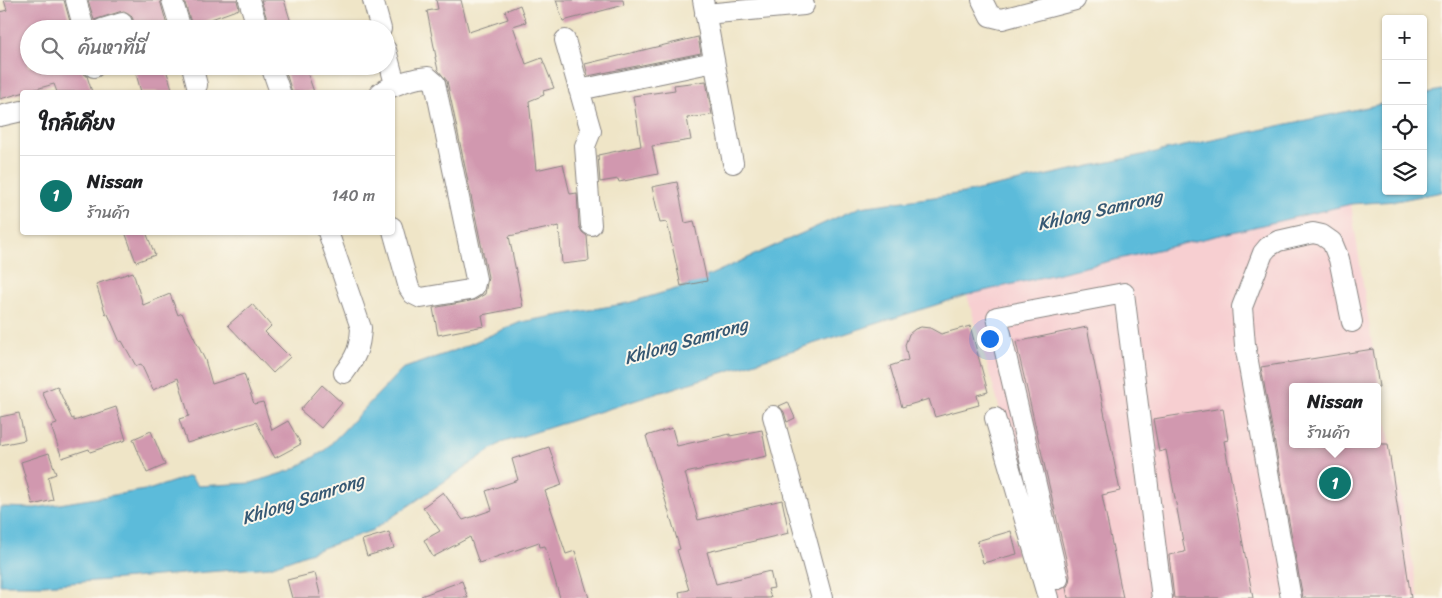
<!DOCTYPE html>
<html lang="th">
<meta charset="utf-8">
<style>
:root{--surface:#fff;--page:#f6f6f6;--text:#202124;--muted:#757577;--line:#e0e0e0;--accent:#0f766e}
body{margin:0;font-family:Sriracha,"Playpen Sans Thai",sans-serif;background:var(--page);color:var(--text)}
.controls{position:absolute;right:15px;top:15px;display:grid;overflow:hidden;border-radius:5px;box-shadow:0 1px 4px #0004}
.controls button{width:45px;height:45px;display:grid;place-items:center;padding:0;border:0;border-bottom:1px solid var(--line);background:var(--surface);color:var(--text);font:25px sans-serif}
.you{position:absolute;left:989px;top:338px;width:18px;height:18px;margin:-12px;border:4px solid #fff;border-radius:50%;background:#1a73e8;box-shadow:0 0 0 8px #1a73e833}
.badge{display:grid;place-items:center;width:32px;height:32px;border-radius:50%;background:var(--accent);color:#fff;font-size:16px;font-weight:700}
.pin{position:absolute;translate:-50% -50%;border:2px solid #fff;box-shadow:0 1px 5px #0006}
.popup{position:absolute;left:1289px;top:383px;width:92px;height:65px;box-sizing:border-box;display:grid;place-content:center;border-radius:5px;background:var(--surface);filter:drop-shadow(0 1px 4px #0005);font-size:16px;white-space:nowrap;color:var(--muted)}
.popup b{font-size:19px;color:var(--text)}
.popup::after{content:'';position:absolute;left:50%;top:100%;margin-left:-10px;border:10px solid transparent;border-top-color:var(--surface)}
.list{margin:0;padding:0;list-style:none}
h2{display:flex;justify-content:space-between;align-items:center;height:65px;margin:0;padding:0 20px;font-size:21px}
h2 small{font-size:16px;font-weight:400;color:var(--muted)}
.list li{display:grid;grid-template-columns:32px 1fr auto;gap:15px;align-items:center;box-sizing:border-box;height:80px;padding:0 20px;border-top:1px solid var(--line)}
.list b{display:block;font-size:19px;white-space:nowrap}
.list p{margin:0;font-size:16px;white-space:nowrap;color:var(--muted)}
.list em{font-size:16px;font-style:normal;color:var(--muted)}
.icon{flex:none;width:28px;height:28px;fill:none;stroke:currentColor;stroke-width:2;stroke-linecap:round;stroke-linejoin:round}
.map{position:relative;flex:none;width:1442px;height:598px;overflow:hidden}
.search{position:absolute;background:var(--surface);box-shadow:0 1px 4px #0004;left:20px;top:20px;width:375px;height:55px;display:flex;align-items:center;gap:12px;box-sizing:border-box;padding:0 18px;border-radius:28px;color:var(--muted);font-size:19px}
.panel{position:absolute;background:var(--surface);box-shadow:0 1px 4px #0004;left:20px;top:90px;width:375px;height:145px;border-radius:5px}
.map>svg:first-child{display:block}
.built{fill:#f7cfd1;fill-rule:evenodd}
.water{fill:#5bbbda;stroke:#3e6e8a}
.building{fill:#d198af}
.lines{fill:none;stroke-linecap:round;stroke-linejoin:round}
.minor-casing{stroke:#888481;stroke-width:22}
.minor{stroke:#fff;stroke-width:20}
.labels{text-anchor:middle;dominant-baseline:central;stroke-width:4;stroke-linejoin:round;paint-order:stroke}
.water-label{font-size:18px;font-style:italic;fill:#365873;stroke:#fbf7ec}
</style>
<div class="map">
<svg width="1442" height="598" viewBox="0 0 1442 598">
<rect width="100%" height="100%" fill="#fbf7ec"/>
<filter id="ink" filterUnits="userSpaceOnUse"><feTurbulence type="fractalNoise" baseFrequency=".02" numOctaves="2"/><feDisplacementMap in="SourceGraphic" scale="10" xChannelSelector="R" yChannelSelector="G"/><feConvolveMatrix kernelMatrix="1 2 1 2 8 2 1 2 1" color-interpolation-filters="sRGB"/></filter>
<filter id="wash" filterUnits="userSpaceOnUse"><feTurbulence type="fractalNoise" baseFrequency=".0096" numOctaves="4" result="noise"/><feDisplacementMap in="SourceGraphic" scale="20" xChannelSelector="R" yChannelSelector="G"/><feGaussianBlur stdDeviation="1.12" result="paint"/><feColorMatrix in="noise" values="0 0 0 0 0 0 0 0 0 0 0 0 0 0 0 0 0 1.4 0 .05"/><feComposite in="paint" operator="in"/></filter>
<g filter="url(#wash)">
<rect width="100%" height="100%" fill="#efe5c7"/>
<path class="built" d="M1351,204l22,145 46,249h-365l-87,-303zM1292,387h86v57h-86z"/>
<path class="water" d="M1442,90v102l-46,9 -45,3 -384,91 -466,148 -128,87 -103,37 -226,18h-44v-78l35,1 116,-19 39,-13 8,10 53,-3 41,-13 32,-19 78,-82 54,-19 65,-28 107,-19 58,-17 174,-79 104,-14 422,-90v88h37v-97z"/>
<g id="blocks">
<path class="building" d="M4,0h60l8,29h-43v37h52l3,8 3,2 5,16h-35l-3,-8 -54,15v-87l7,-2z
M88,0h72l8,29h-36l1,-10 -3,-5 -6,-3 -5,1 -25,8z
M184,0h53l2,9 -47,17z
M261,0h23l9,29h-23z
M436,0h25l8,32 39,-13 -3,-8 15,-6 6,17 -13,4 13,38 16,-6 12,30 -11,3 1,4 -15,6 7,69 27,-6 7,30 7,-1 2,33 3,6 5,4 2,25 -27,3 -3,-38 -50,10 14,71 -41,8 2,11 -46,9 -5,-27 42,-8 10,-6 3,-17 -41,-196 -9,-11 -3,-13h1l-9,-46 11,-2z
M556,0h67l1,5 -61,16z
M698,37l3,16 -113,23 -3,-12z
M134,66h31l8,26h-32z
M284,66h21l9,26h-22z
M706,81l6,34 -25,3 4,22 -39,6 6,28 -39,8 -1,-3 -18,3 -2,-27 43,-9 -8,-50 42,-6 -1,-5z
M677,182l8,41 9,-2 13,60 -26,5 -14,-64 -7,1 -8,-36z
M125,232h21l9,23 -19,7z
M133,272l10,33 27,-11 8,21 4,-2 23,47 7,24 32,-10 10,30 9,-2 9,28 16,-9 13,23 -26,14 -19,-36 -69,21 -8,-24 10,-3 -11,-38 -25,12 -12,-26 -5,2 -14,-25 -2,1 -12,-28 -2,1 -10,-31z
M252,304l19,22 -6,6 25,25 -17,16 -45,-48z
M970,326l18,66 -11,3 2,10 -44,12 -6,-18 -27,8 -12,-41 18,-6 -3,-15 4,-11 6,-5 6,-2 9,1 11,6z
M1087,327l33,164 -18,4 21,103h-55l-2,-10 3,-5 1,-7 -54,-234z
M1373,349l6,38h-87v57h96l23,154h-108l-42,-231z
M322,385l20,18 -21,25 -21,-18z
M57,386l15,33 2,-1v3l42,-14 10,33 -36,12 -1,-3 -27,9 -11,-32 6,-2 -15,-32z
M788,402l7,16 -8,4 -3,-10 -5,-6z
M1223,408l5,32 -4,1 29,157h-79l-5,-43 16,-3 -19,-102 -7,2 -6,-33z
M19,413l6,27 -25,5v-28z
M672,428l5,18 53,-12v2l32,-6 5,26 -82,17 13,47 84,-20 7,33 -82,19 9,32 54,-13 4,17 -6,1 3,9h-91l-1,-6 10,-2 -12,-40 3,-1 -34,-113z
M151,431l14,34 -18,8 -14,-34z
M549,447l13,38 -17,6 21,63 9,-3 14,47h-29l-15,-52 -5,1 -1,-5 -60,21 -9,-26 -37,20 -9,-17 16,-9 -17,-24 20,-15 20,28 29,-10 -6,-19 32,-11 -6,-21z
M49,453l7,21 -8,3 5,23 -20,5 -12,-43z
M1011,531l6,23 -34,9 -6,-22z
M389,532l5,16 -27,8 -5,-16z
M315,573l6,25h-29l-5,-18z
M462,581l6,17h-46l-1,-2z"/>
</g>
</g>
<g filter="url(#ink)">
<use href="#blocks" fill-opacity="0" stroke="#888481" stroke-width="1"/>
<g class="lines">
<g class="minor-casing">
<path id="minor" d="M76,0l8,29
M172,0l9,29
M249,0l9,29
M373,0l8,29
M703,0l30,163
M982,0l8,16 12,3 73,-19
M705,14l99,-9
M102,29l20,-6
M565,40l26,91 -6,15 6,79
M386,50l9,34
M93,66l1,1
M192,66l5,19
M271,66l9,26
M579,90l135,-28
M381,92c15,-8 30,-14 47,-15l7,6 41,196 -2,8 -5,3 -48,8 -8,-4 -4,-6 -17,-61
M0,116l22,-5
M328,232l33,96c-1,20 -5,29 -17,45
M773,416l49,182
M995,418l53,180
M1058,579l-61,-262 127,-24 38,305
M1291,598l-46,-253 -3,-38 21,-54 5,-6 10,-6 35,-8 9,2 10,7 7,17 13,63"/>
</g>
<use href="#minor" class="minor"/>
</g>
</g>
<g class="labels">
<g class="water-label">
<text transform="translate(1100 210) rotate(-13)">Khlong Samrong</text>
<text transform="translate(686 341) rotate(-16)">Khlong Samrong</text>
<text transform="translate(303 499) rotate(-18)">Khlong Samrong</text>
</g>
</g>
</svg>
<div class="controls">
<button>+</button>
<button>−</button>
<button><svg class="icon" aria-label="locate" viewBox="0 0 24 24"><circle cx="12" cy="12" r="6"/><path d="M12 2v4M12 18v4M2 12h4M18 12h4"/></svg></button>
<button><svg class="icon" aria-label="layers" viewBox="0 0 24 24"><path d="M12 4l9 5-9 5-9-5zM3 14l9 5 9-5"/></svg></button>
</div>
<div class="you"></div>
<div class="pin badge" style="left:1335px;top:483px">1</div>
<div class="popup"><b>Nissan</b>ร้านค้า</div>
<div class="search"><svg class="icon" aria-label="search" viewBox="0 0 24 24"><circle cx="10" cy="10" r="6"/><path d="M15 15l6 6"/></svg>ค้นหาที่นี่</div>
<section class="panel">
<h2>ใกล้เคียง<small></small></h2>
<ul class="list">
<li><span class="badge">1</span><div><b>Nissan</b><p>ร้านค้า</p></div><em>140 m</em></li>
</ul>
</section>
</div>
